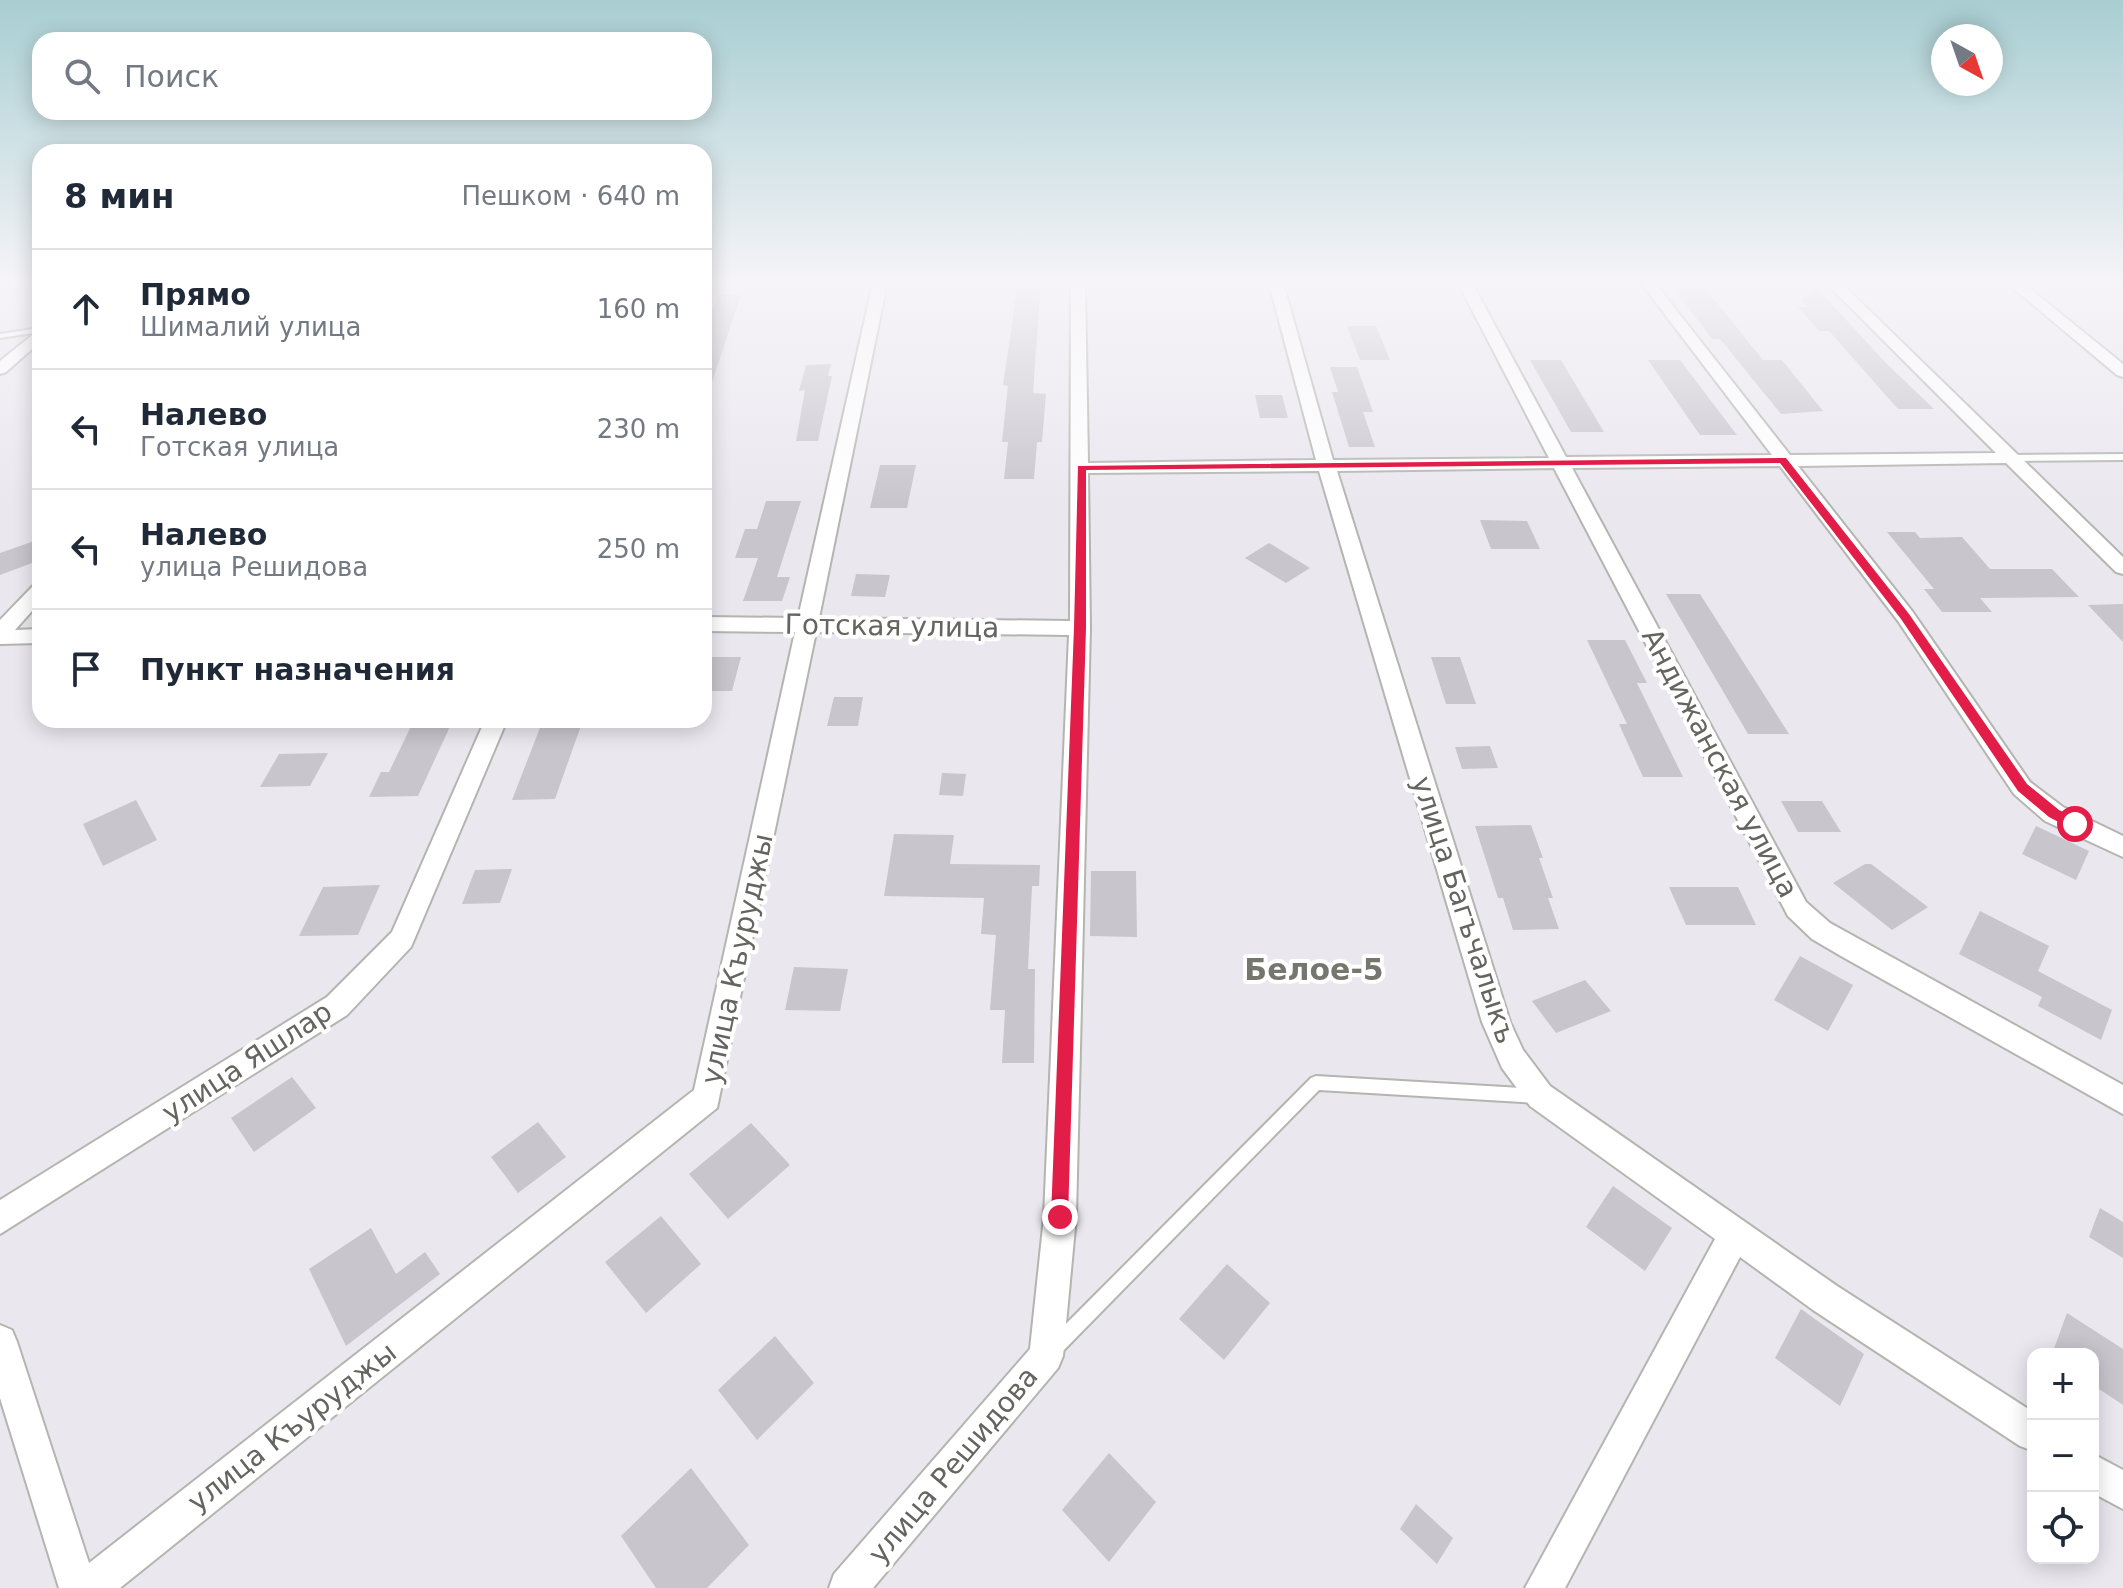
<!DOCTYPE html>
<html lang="ru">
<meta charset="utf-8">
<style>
:root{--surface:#fff;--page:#f2f2f3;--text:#1f2937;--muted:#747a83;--line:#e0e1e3}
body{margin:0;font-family:"DejaVu Sans",sans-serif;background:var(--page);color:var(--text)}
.controls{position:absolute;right:24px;bottom:24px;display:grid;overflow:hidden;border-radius:16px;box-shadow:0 4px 20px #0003}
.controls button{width:72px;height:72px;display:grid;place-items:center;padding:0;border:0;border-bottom:2px solid var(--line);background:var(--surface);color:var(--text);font:40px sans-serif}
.compass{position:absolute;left:1931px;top:24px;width:72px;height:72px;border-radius:50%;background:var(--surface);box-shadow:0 4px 20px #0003;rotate:140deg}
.stop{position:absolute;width:24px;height:24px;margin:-18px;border:6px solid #e11d48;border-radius:50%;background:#fff}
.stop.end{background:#e11d48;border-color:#fff;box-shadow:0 2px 8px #0008}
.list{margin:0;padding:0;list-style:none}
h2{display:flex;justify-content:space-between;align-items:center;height:104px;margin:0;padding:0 32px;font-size:34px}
h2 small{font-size:26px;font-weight:400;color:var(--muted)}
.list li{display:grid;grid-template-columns:52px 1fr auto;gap:24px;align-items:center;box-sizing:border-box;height:120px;padding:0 32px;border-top:2px solid var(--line)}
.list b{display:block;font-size:30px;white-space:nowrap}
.list p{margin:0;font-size:26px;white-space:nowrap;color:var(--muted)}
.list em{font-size:26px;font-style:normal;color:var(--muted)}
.icon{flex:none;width:44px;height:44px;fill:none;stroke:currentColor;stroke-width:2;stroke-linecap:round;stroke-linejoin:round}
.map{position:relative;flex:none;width:2123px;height:1588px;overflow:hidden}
.search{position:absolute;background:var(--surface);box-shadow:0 4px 20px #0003;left:32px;top:32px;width:680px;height:88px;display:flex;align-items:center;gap:20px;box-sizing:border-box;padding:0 28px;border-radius:24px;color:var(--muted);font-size:30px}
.panel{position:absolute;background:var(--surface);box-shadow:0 4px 20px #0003;left:32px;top:144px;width:680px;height:584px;border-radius:24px}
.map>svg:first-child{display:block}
.building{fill:#c8c5cc}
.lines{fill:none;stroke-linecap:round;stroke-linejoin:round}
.service-casing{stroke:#b3b5af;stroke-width:4}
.minor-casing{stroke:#b3b5af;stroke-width:4}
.service{fill:#fff;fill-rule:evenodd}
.minor{fill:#fff;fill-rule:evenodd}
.route{fill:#e11d48}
.labels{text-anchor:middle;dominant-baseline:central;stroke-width:8;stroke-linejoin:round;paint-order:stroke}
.street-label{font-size:28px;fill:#63655e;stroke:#fff}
.neighbourhood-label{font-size:30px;font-weight:bold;fill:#75776f;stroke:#fff}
</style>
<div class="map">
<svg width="2123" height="1588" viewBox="0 0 2123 1588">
<rect width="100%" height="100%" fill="#ebe7ef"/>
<path class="building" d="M1018,283h23l-8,110 13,1 -4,48h-5l-3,37h-30l4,-37h-6l6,-56 -5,-1z
M1675,283h26l62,77h19l41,51 -42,3 -61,-75h-8l-36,-48h5z
M1816,287l70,76 48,46h-36l-69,-78h-10l-21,-24h10l-7,-7z
M718,295h23l-33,99 -4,-1v-62z
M1347,326h29l14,34h-30z
M1530,360h31l43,72h-33z
M1648,360h32l57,75h-37z
M831,364l-3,12h4l-14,65h-22l9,-51 -6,1 7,-26z
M1330,367h27l16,45h-10l12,35h-26l-17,-55h6z
M1255,395h27l6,23h-28z
M880,465h36l-9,43h-37z
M766,501h35l-24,76h13l-8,24h-39l15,-43h-23l10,-29h12z
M1480,520l47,1 13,28h-49z
M1887,532h28l5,6 42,-1 28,32h62l27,28 -99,1 12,14h-50l-18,-23h10z
M40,539v21l-40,15v-22z
M1269,543l41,25 -24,15 -41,-25z
M856,574l34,1 -5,22 -34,-1z
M1666,594h34l89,140h-41z
M2123,604v38l-35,-37z
M1587,640h38l22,43h-10l46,94h-40l-24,-53h8z
M704,657h37l-9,34h-28z
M1431,657h29l16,47h-30z
M834,697h29l-5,29h-31z
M414,720h39l-35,76 -49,1 12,-25h8z
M543,720h40l-28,79 -43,1z
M1490,746l8,22 -36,1 -7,-22z
M328,753l-18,33 -50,1 19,-33z
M942,773l24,1 -3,22 -24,-1z
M136,800l21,40 -54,26 -20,-42z
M1781,801h41l19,31h-43z
M1531,825l12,33h-4l14,40h-5l11,31 -46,1 -10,-32h-5l-23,-72z
M2036,826l53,25 -13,29 -54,-26z
M894,834l60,1 -4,29 90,1 -1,21h-7l-4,83h7l-1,94h-32l3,-53h-15l6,-75 -15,-1 3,-36 -100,-2z
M1865,864h6l57,43 -36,23 -59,-47z
M512,869l-12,34 -38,1 13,-34z
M1091,871h45l1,66 -47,-1z
M380,885l-22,50 -59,1 24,-49z
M1669,887h69l18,38h-70z
M1980,911l69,35 -11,25 74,39 -11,30 -63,-34 4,-9 -83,-43z
M1800,956l53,29 -25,46 -54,-31z
M794,967l54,2 -8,42 -55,-1z
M1585,980l26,31 -55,22 -24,-32z
M292,1077l24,31 -62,44 -23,-34z
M538,1122l28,35 -48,36 -27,-36z
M751,1123l39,42 -62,54 -39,-45z
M1613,1186l59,42 -27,43 -59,-44z
M2100,1208l23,14v36l-34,-21z
M661,1216l40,48 -55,49 -41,-51z
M371,1228l25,46 29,-22 15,22 -94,72 -37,-77z
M1227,1264l43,39 -46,57 -45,-41z
M1801,1309l63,45 -24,52 -65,-48z
M2067,1313l56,36v56l-30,-20v-31h-41z
M775,1336l39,47 -57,57 -39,-50z
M1109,1453l47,49 -47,60 -47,-52z
M691,1468l58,77 -42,43h-51l-35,-52z
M1416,1504l37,34 -16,26 -37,-35z"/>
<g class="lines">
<g class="service-casing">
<path id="service" d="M40,328v4l-40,6v-4z
M2123,454v6l-113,1 -4,-3 4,-3z
M1316,1076l221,13 5,2 2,5 -2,5 -5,2 -218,-13 -259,264 -6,3 -6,-3 -3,-6 3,-6 263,-264z"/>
</g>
<g class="minor-casing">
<path id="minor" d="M873,283h14l-68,335 251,3 1,-338h14l3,180 228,-3 -47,-177h14l50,177 216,-2 -91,-175h14l94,174 206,-2 -131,-172h14l135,172 206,-2 -170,-170h15l282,274v17l-7,-2 -110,-109 -208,3 114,145 118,171 33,25 60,29v21l-78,-36 -31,-27 -116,-173 -118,-155 -208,2 234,434 24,21 293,162v29l-282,-158 -29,-17 -24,-23 -234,-448 -217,3 173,551 13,28 27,36 287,200 196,126v39l-13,-5 -207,-136 -73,-53 -175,331h-40l190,-349 -185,-133 -28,-38 -20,-46 -163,-551 -231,2 2,155 -14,589 -13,139 -5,12 -185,220h-44l5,-14 196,-225 14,-132 25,-582 -253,-3 -99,476 -597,480h-61l-59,-190v-73l12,5 5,12 72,221 605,-473 101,-458 -91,-1v-14l94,1z
M2007,283h16l100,81v13l-6,-2z
M40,329v13l-34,30 -6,2v-13z
M40,584v18l-25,28 25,-1v14l-40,1v-24l33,-34z
M485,720h22l-96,227 -64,68 -347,219v-34l327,-203 65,-65z
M2093,1454l30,16v39l-30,-16z"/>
</g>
<use href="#service" class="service"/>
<use href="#minor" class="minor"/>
</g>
<linearGradient id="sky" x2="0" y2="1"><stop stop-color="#a8ced2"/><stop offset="0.56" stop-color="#f6f4f8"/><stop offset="1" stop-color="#f6f4f8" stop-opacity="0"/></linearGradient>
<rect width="2123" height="505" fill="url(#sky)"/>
<path class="route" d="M1786,458l123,156 118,170 32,26 20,10v8h-9l-21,-11 -31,-26 -117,-172 -121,-156 -694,7v158l-18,589 -2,6 -6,3 -6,-3 -3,-6 23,-589 4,-162z"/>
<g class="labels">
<g class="street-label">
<text transform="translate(892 626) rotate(1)">Готская улица</text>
<text transform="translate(1720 763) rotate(62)">Андижанская улица</text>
<text transform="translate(1464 910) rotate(72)">улица Багъчалыкъ</text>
<text transform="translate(737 959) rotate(-78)">улица Къуруджы</text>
<text transform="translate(247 1062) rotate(-33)">улица Яшлар</text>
<text transform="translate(292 1427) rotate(-38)">улица Къуруджы</text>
<text transform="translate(953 1465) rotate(-50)">улица Решидова</text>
</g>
<g class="neighbourhood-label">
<text x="1314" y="969">Белое-5</text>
</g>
</g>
</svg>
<div class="controls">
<button>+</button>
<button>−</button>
<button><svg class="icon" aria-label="locate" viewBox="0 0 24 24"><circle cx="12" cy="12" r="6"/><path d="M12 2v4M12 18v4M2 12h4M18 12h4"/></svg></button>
</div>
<svg class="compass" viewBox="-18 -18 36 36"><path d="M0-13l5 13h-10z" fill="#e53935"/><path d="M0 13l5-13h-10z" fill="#747a83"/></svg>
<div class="stop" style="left:2075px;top:824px"></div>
<div class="stop end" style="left:1060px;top:1217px"></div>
<div class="search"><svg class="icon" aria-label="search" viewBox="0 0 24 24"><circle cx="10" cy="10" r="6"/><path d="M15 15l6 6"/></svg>Поиск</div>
<section class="panel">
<h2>8 мин<small>Пешком · 640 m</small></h2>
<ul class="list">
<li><svg class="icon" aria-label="ahead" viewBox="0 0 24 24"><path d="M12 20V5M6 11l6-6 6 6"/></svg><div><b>Прямо</b><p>Шималий улица</p></div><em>160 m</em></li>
<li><svg class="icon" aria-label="left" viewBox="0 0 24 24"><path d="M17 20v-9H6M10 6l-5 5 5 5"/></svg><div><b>Налево</b><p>Готская улица</p></div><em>230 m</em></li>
<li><svg class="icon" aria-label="left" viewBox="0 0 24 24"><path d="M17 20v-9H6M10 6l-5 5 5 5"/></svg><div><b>Налево</b><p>улица Решидова</p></div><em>250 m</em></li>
<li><svg class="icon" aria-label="arrive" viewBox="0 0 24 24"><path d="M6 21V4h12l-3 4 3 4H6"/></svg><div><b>Пункт назначения</b></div></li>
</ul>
</section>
</div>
